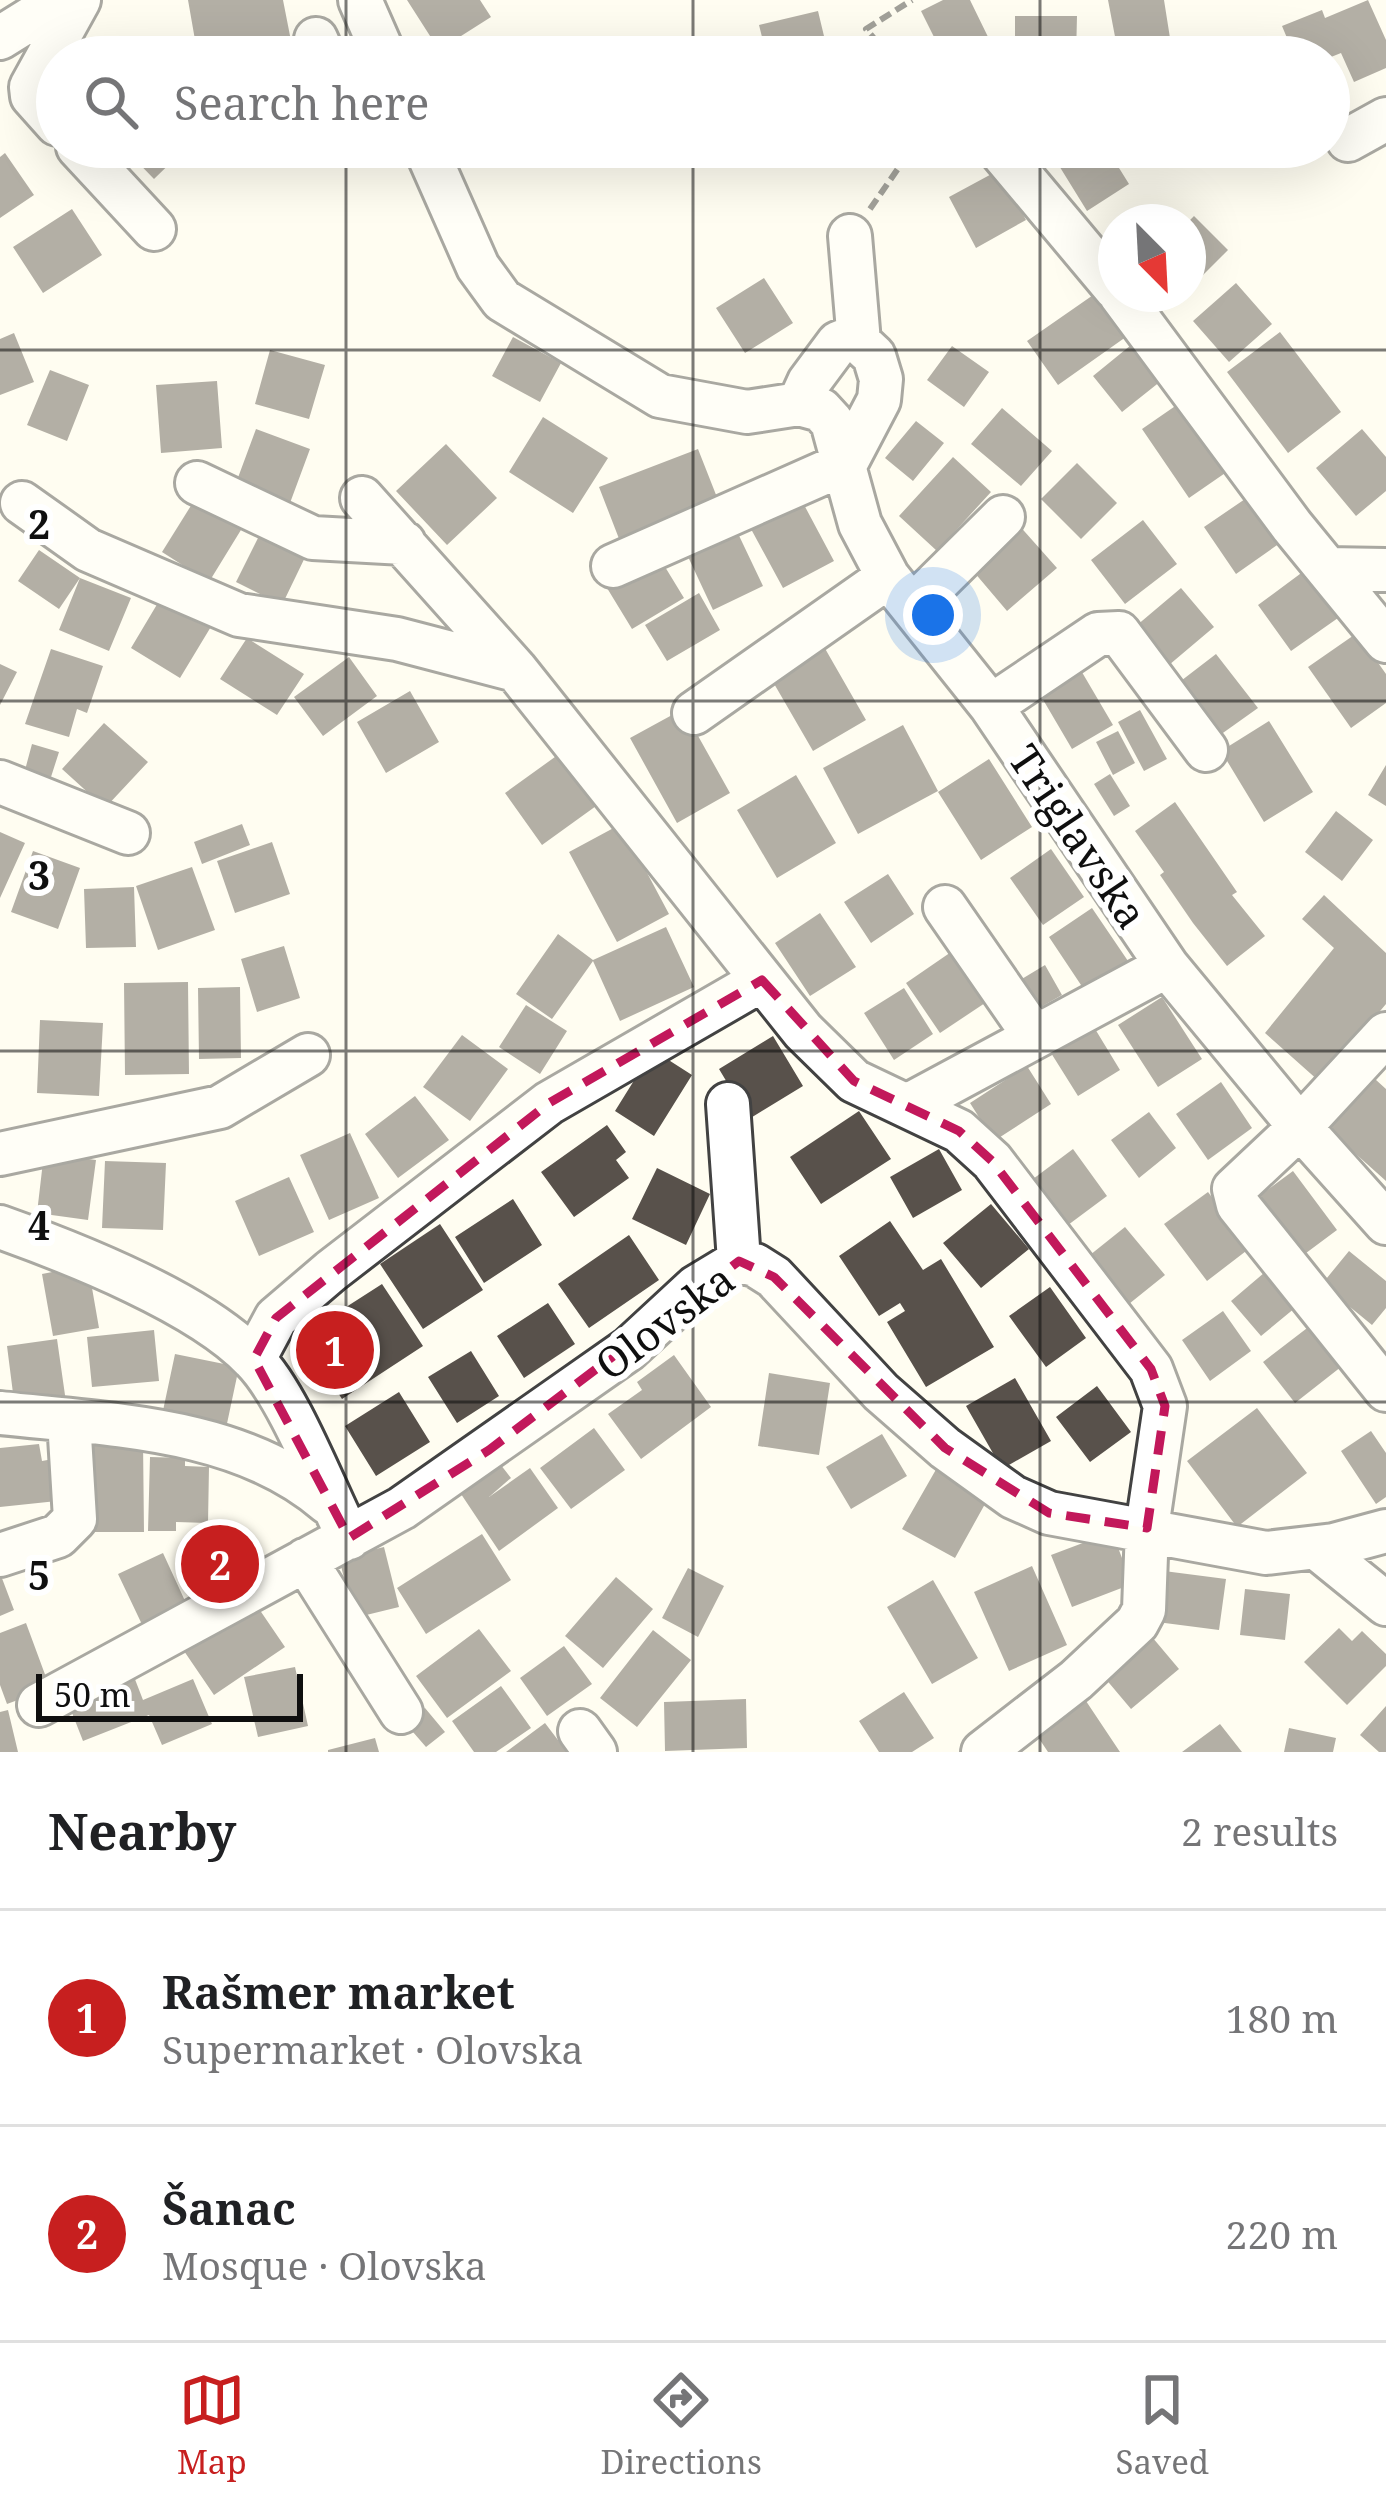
<!DOCTYPE html>
<meta charset="utf-8">
<style>
:root{--surface:#fff;--page:#f6f6f6;--text:#202124;--muted:#757577;--line:#e0e0e0;--accent:#c71f1f}
body{margin:0;font-family:"Noto Serif",serif;background:var(--page);color:var(--text)}
.compass{position:absolute;left:1098px;top:204px;width:108px;height:108px;border-radius:50%;background:var(--surface);box-shadow:0 12px 48px #0002;rotate:156deg}
.scale{position:absolute;left:36px;bottom:30px;width:267px;box-sizing:border-box;padding-left:12px;border:6px solid #0f0f0f;border-top:0;font-size:33px;line-height:42px;white-space:nowrap;color:#0f0f0f;-webkit-text-stroke:9px #fff;paint-order:stroke}
.you{position:absolute;left:933px;top:615px;width:42px;height:42px;margin:-30px;border:9px solid #fff;border-radius:50%;background:#1a73e8;box-shadow:0 0 0 18px #1a73e833}
.badge{display:grid;place-items:center;width:78px;height:78px;border-radius:50%;background:var(--accent);color:#fff;font-size:39px;font-weight:700}
.pin{position:absolute;translate:-50% -50%;border:6px solid #fff;box-shadow:0 3px 12px #0006}
.list{margin:0;padding:0;list-style:none}
h2{display:flex;justify-content:space-between;align-items:center;height:156px;margin:0;padding:0 48px;font-size:51px}
h2 small{font-size:39px;font-weight:400;color:var(--muted)}
.list li{display:grid;grid-template-columns:78px 1fr auto;gap:36px;align-items:center;box-sizing:border-box;height:216px;padding:0 48px;border-top:3px solid var(--line)}
.list b{display:block;font-size:45px;white-space:nowrap}
.list p{margin:0;font-size:39px;white-space:nowrap;color:var(--muted)}
.list em{font-size:39px;font-style:normal;color:var(--muted)}
.icon{flex:none;width:66px;height:66px;fill:none;stroke:currentColor;stroke-width:2;stroke-linecap:round;stroke-linejoin:round}
.map{position:relative;flex:none;width:1386px;height:1752px;overflow:hidden}
.search{position:absolute;background:var(--surface);box-shadow:0 12px 48px #0002;left:36px;right:36px;top:36px;height:132px;display:flex;align-items:center;gap:30px;box-sizing:border-box;padding:0 42px;border-radius:66px;color:var(--muted);font-size:45px}
.sheet{height:588px;background:var(--surface)}
nav{display:flex;justify-content:space-around;align-items:center;box-sizing:border-box;height:168px;border-top:3px solid var(--line);background:var(--surface);font-size:33px;color:var(--muted)}
nav a{display:grid;justify-items:center;gap:6px}
nav .on{color:var(--accent)}
.map>svg:first-child{display:block}
.building{fill:#58514b}
.lines{fill:none;stroke-linecap:round;stroke-linejoin:round}
.minor-casing{stroke:#424242;stroke-width:48}
.path{stroke:#313131;stroke-width:6;stroke-dasharray:12 6;stroke-linecap:butt}
.minor{stroke:#fff;stroke-width:42}
.marked{fill:none;stroke:#c2185b;stroke-width:9;stroke-dasharray:24 15;stroke-linejoin:round}
.grid{fill:none;stroke:#0f0f0f;stroke-width:3;stroke-opacity:0.55}
.labels{text-anchor:middle;dominant-baseline:central;stroke-width:12;stroke-linejoin:round;paint-order:stroke}
.street-label{font-size:42px;fill:#0f0f0f;stroke:#fff}
.grid-label{font-size:39px;text-anchor:middle;font-weight:bold;fill:#0f0f0f;stroke:#fff;stroke-width:12;stroke-linejoin:round;paint-order:stroke}
</style>
<div class="map">
<svg width="1386" height="1752" viewBox="0 0 1386 1752">
<rect width="100%" height="100%" fill="#fffdf1"/>
<path class="building" d="M188,0h95l10,51 -35,6h-60z
M407,0h73l11,17 -52,33z
M943,0h27l20,41 -31,16h-15l-23,-46z
M1108,0h56l6,38 -53,9z
M1368,0l18,40v28l-32,14 -13,-29 -10,4h-36l-13,-31 40,-16 3,8z
M818,11l11,46h-62l-8,-32z
M1015,16h62l-1,41h-61z
M116,41l15,16h-32z
M123,147h64l-33,32z
M786,147h75l1,3 -74,10z
M1085,147h21l23,37 -42,27 -29,-47z
M5,153l29,42 -34,23v-61z
M999,170l27,50 -50,28 -27,-51z
M72,209l30,46 -59,38 -30,-46z
M1194,216l34,34 -40,40v-68z
M764,278l29,45 -48,30 -29,-45z
M1236,283l36,41 -43,38 -36,-41z
M1109,284l31,43 -82,58 -31,-44z
M1280,332l61,80 -53,41 -61,-81z
M14,333l20,49 -34,13v-56z
M513,337l48,26 -21,39 -48,-26z
M1136,341l30,36 -44,35 -29,-36z
M952,346l37,26 -25,35 -37,-27z
M270,350l55,15 -16,54 -54,-15z
M50,370l39,15 -22,56 -40,-16z
M217,381l5,67 -61,5 -5,-68z
M1184,400l47,69 -42,29 -47,-69z
M1002,408l50,43 -31,35 -50,-42z
M543,417l65,41 -35,55 -64,-41z
M916,421l28,22 -31,38 -28,-23z
M256,429l54,20 -20,54 -54,-20z
M1362,429l24,28v34l-30,25 -40,-48z
M446,444l51,54 -50,47 -51,-54z
M698,449l24,61 -99,39 -24,-62z
M953,457l38,35 -54,59 -38,-35z
M1077,463l40,40 -36,36 -40,-40z
M197,496l47,29 -35,57 -47,-30z
M1248,497l32,46 -44,31 -32,-47z
M802,501l32,60 -51,27 -32,-59z
M1143,520l34,44 -52,40 -34,-44z
M733,523l30,63 -50,24 -30,-64z
M1017,523l40,45 -50,43 -39,-46z
M265,524l45,23 -28,58 -46,-23z
M39,550l41,28 -21,31 -41,-28z
M659,557l25,41 -52,31 -25,-41z
M1304,571l34,47 -47,33 -33,-46z
M80,578l51,20 -22,53 -50,-21z
M1181,588l33,39 -45,38 -33,-39z
M699,593l21,37 -53,31 -22,-36z
M162,596l50,29 -32,53 -49,-30z
M1357,633l29,41v29l-35,25 -43,-61z
M247,638l57,36 -27,41 -57,-36z
M823,645l43,75 -53,31 -44,-76z
M51,649l52,17 -16,47 -10,-4 -8,28 -44,-13z
M1216,654l42,54 -45,32 -40,-53z
M349,657l28,39 -54,40 -29,-39z
M1076,662l37,63 -41,24 -37,-63z
M0,664l17,8 -17,33z
M410,691l29,51 -53,31 -29,-51z
M683,709l47,84 -53,30 -47,-85z
M1140,710l27,49 -23,12 -26,-49z
M1269,721l44,71 -49,30 -43,-71z
M104,723l44,39 -43,46 -43,-39z
M903,725l35,66 -80,43 -35,-66z
M1118,731l17,32 -22,12 -17,-33z
M32,744l27,8 -8,25 -26,-7z
M566,749l37,52 -61,44 -37,-52z
M989,759l43,68 -51,33 -43,-68z
M1386,765v41l-18,-11z
M1110,774l20,32 -16,10 -20,-32z
M796,775l40,68 -59,35 -40,-68z
M1175,802l62,90 -5,3 33,41 -38,30 -34,-43 -33,-48 4,-3 -29,-41z
M1336,811l37,29 -31,41 -37,-29z
M242,824l8,21 -48,19 -8,-22z
M621,824l48,90 -52,28 -48,-90z
M0,832l25,11 -25,55z
M272,842l18,52 -55,19 -18,-52z
M1051,849l33,48 -41,28 -33,-47z
M33,851l47,17 -22,61 -47,-17z
M192,867l23,63 -57,20 -22,-64z
M888,874l26,40 -43,29 -27,-41z
M134,887l2,60 -50,1 -2,-59z
M1324,895l62,58v51l-66,78 -55,-49 69,-85 -32,-29z
M1092,908l36,53 -43,30 -36,-54z
M820,913l36,54 -46,29 -35,-53z
M666,927l28,60 -74,34 -27,-60 -41,58 -36,-25 42,-60 35,26z
M284,946l16,52 -43,14 -16,-53z
M954,950l34,51 -48,32 -34,-50z
M1045,965l17,30 -30,17 -17,-29z
M188,982l1,92 -64,1 -1,-92z
M240,987l1,71 -42,1 -1,-71z
M904,988l29,46 -39,26 -30,-47z
M1162,997l40,62 -44,28 -40,-62z
M526,1005l41,26 -27,43 -41,-27z
M1089,1019l31,51 -42,26 -32,-51z
M40,1020l63,3 -4,73 -62,-3z
M462,1035l46,34 -38,52 -47,-34z
M773,1036l30,50 -54,33 -30,-50z
M653,1050l39,25 -38,61 -39,-25z
M1027,1066l24,38 -57,37 -24,-38z
M1365,1070l21,19v92l-67,-60z
M1221,1082l31,46 -44,32 -32,-46z
M415,1096l34,44 -51,38 -33,-44z
M859,1111l32,48 -70,45 -31,-47z
M1149,1112l27,36 -37,30 -28,-38z
M607,1125l19,27 -10,8 13,18 -55,39 -33,-45z
M350,1133l29,65 -50,22 -29,-65z
M939,1149l23,41 -49,28 -23,-41z
M1073,1149l34,47 -43,32 -35,-46z
M44,1153l52,7 -8,60 -51,-7z
M105,1161l61,2 -3,67 -61,-2z
M657,1168l53,26 -24,51 -54,-26z
M1293,1171l44,59 -39,29 -44,-59z
M289,1177l25,55 -55,24 -24,-55z
M1208,1192l42,56 -43,33 -43,-57z
M513,1199l29,46 -58,38 -29,-46z
M991,1204l38,45 -48,39 -38,-45z
M890,1221l33,49 18,-11 53,88 -68,40 -39,-65 18,-11 -5,-8 -21,13 -40,-60z
M440,1224l43,66 -60,39 -43,-65z
M1125,1227l40,48 -46,37 -39,-49z
M629,1235l30,45 -70,48 -31,-44z
M1349,1251l37,30v27l-14,17 -50,-41z
M88,1265l11,63 -46,8 -11,-62z
M1271,1267l30,36 -40,33 -30,-35z
M382,1284l41,62 -81,53 -41,-63z
M1050,1287l36,51 -40,29 -37,-51z
M548,1303l27,41 -51,34 -27,-42z
M1223,1311l28,40 -41,30 -28,-41z
M1315,1322l31,41 -51,40 -32,-41z
M154,1330l5,51 -67,6 -5,-50z
M57,1339l9,63 -51,7 -8,-63z
M471,1351l28,45 -42,27 -29,-46z
M175,1354l64,13 -14,66 -64,-13z
M674,1355l37,52 -70,52 -33,-45 34,-24 -5,-8z
M769,1373l61,10 -11,72 -61,-9z
M1015,1378l36,63 -49,28 -36,-63z
M1097,1386l34,46 -41,30 -34,-45z
M399,1392l31,50 -54,34 -31,-50z
M1257,1408l50,65 -70,54 -50,-66z
M594,1428l31,42 -54,39 -31,-41z
M1371,1431l15,22v44l-10,7 -35,-53z
M882,1434l25,42 -56,33 -25,-42z
M143,1440l1,92h-59l-1,-91z
M39,1444l3,17 11,-2 4,42 -57,6v-59z
M150,1457l35,1v8l24,1 -1,56 -32,-1v9h-28z
M497,1460l14,18 -22,19 41,-29 28,40 -59,43 -40,-60z
M938,1466l52,29 -35,63 -53,-29z
M210,1530l41,18 -20,49 -41,-17z
M1112,1532l20,52 -60,23 -21,-52z
M482,1534l29,46 -85,54 -29,-46z
M384,1547l15,60 -45,11 -15,-60z
M163,1553l28,61 -44,21 -29,-61z
M1032,1566l35,79 -58,26 -35,-79z
M688,1568l36,18 -26,51 -36,-19z
M1164,1571l62,8 -7,51 -62,-8z
M0,1573l14,37 -14,6z
M616,1577l37,32 -50,59 -38,-32z
M933,1580l45,78 -46,26 -45,-77z
M1245,1589l45,5 -5,46 -45,-5z
M255,1603l30,44 -71,48 -30,-44z
M26,1623l24,65 -43,16 -7,-19v-52z
M1339,1628l13,13 10,-10 24,23v12l-39,39 -43,-43z
M479,1629l32,42 -64,47 -31,-42z
M653,1630l38,30 -54,67 -37,-29z
M1147,1631l32,38 -48,40 -32,-38z
M564,1646l28,38 -45,32 -27,-38z
M295,1667l13,59 -50,11 -14,-60z
M131,1669l12,31 50,-21 19,45 -50,21 -13,-30 -66,26 -18,-46z
M501,1686l30,42 -35,24h-22l-22,-31z
M1078,1689l42,63h-72l-20,-30z
M904,1692l30,46 -22,14h-33l-20,-31z
M746,1699l1,49 -82,3 -1,-49z
M1386,1706v46h-7l-19,-17z
M425,1708l20,24 -19,15 -20,-23z
M8,1710l10,42h-18v-40z
M545,1723l22,29h-61z
M1220,1724l22,28h-60z
M1289,1728l47,10 -3,14h-49z
M375,1738l4,14h-51v-2z"/>
<g class="lines">
<g class="minor-casing">
<path id="minor" d="M360,0l25,57
M0,38l61,-38
M316,39l8,18
M57,124l-25,-28 -1,-9 48,-87
M1348,140l38,-21
M78,147l76,82
M425,147l53,120 24,33 158,96 87,16 52,-8 22,6 11,12 28,102 28,53 103,129 176,260 133,161 86,96
M997,147l119,142
M850,236l9,106
M1120,294l172,232 94,115
M197,483l116,55 91,5
M362,498l154,172 287,361 51,50 105,50 33,30 159,208 14,37 -18,122 -3,82 -7,13 -61,57 -93,72
M22,503l66,47 151,65 158,24 119,31
M613,566l233,-103 33,-63 2,-21 -7,-23 -15,-14 -11,-3 -10,4 -29,39 -10,22
M1327,569l59,1
M913,606l90,-89
M991,706l107,-72 21,-1 87,117
M694,713l194,-136
M0,782l128,51
M945,907l90,130
M1386,1034l-86,93 -66,62 4,16 148,185
M728,1104l11,157
M907,1106l260,-140
M0,1154l220,-47 88,-52
M0,1227c73,26 200,76 253,132 36,36 71,130 96,179
M254,1359l22,-41 55,-47 218,-168 213,-123
M0,1413c110,12 241,14 328,90
M1317,1548l69,56
M0,1555l58,-19 17,-17 -6,-99
M305,1560l96,152
M39,1705l363,-197 227,-159 67,-62 43,-26 16,4 19,12 107,115 64,56 68,49 36,16 217,40 68,-8 52,-14
M580,1731l15,21"/>
</g>
<path class="path" d="M890,57l-24,-28 46,-29
M870,209l43,-62"/>
<use href="#minor" class="minor"/>
</g>
<path d="M0 0H1386V1752H0ZM762,980l92,101 105,50 33,30 159,208 14,37 -18,122 -98,-15 -104,-65 -171,-171 -35,-16 -250,189 -140,88 -95,-179 22,-41 273,-215z" fill="#fffdf1" fill-opacity=".55" fill-rule="evenodd"/>
<path class="marked" d="M762,980l92,101 105,50 33,30 159,208 14,37 -18,122 -98,-15 -104,-65 -171,-171 -35,-16 -250,189 -140,88 -95,-179 22,-41 273,-215z"/>
<path class="grid" d="M346,0v57M693,0v57M1040,0v57M346,147v1605M693,147v1605M1040,147v1605M0,350h1386M0,701h1386M0,1051h1386M0,1402h1386"/>
<g class="labels">
<g class="street-label">
<text transform="translate(1079 836) rotate(56)">Triglavska</text>
<text transform="translate(664 1321) rotate(-37)">Olovska</text>
</g>
</g>
<g class="grid-label">
<text x="39" y="539">2</text>
<text x="39" y="890">3</text>
<text x="39" y="1240">4</text>
<text x="39" y="1590">5</text>
</g>
</svg>
<svg class="compass" viewBox="-18 -18 36 36"><path d="M0-13l5 13h-10z" fill="#e53935"/><path d="M0 13l5-13h-10z" fill="#757577"/></svg>
<div class="scale">50 m</div>
<div class="you"></div>
<div class="pin badge" style="left:335px;top:1350px">1</div>
<div class="pin badge" style="left:220px;top:1564px">2</div>
<div class="search"><svg class="icon" aria-label="search" viewBox="0 0 24 24"><circle cx="10" cy="10" r="6"/><path d="M15 15l6 6"/></svg>Search here</div>
</div>
<section class="sheet">
<h2>Nearby<small>2 results</small></h2>
<ul class="list">
<li><span class="badge">1</span><div><b>Rašmer market</b><p>Supermarket · Olovska</p></div><em>180 m</em></li>
<li><span class="badge">2</span><div><b>Šanac</b><p>Mosque · Olovska</p></div><em>220 m</em></li>
</ul>
</section>
<nav>
<a class="on"><svg class="icon" aria-label="map" viewBox="0 0 24 24"><path d="M3 6l6-2 6 2 6-2v14l-6 2-6-2-6 2zM9 4v14M15 6v14"/></svg>Map</a>
<a><svg class="icon" aria-label="directions" viewBox="0 0 24 24"><path d="M12 3l9 9-9 9-9-9zM9 14v-3h6M13 9l2 2-2 2"/></svg>Directions</a>
<a><svg class="icon" aria-label="saved" viewBox="0 0 24 24"><path d="M7 4h10v16l-5-4-5 4z"/></svg>Saved</a>
</nav>
